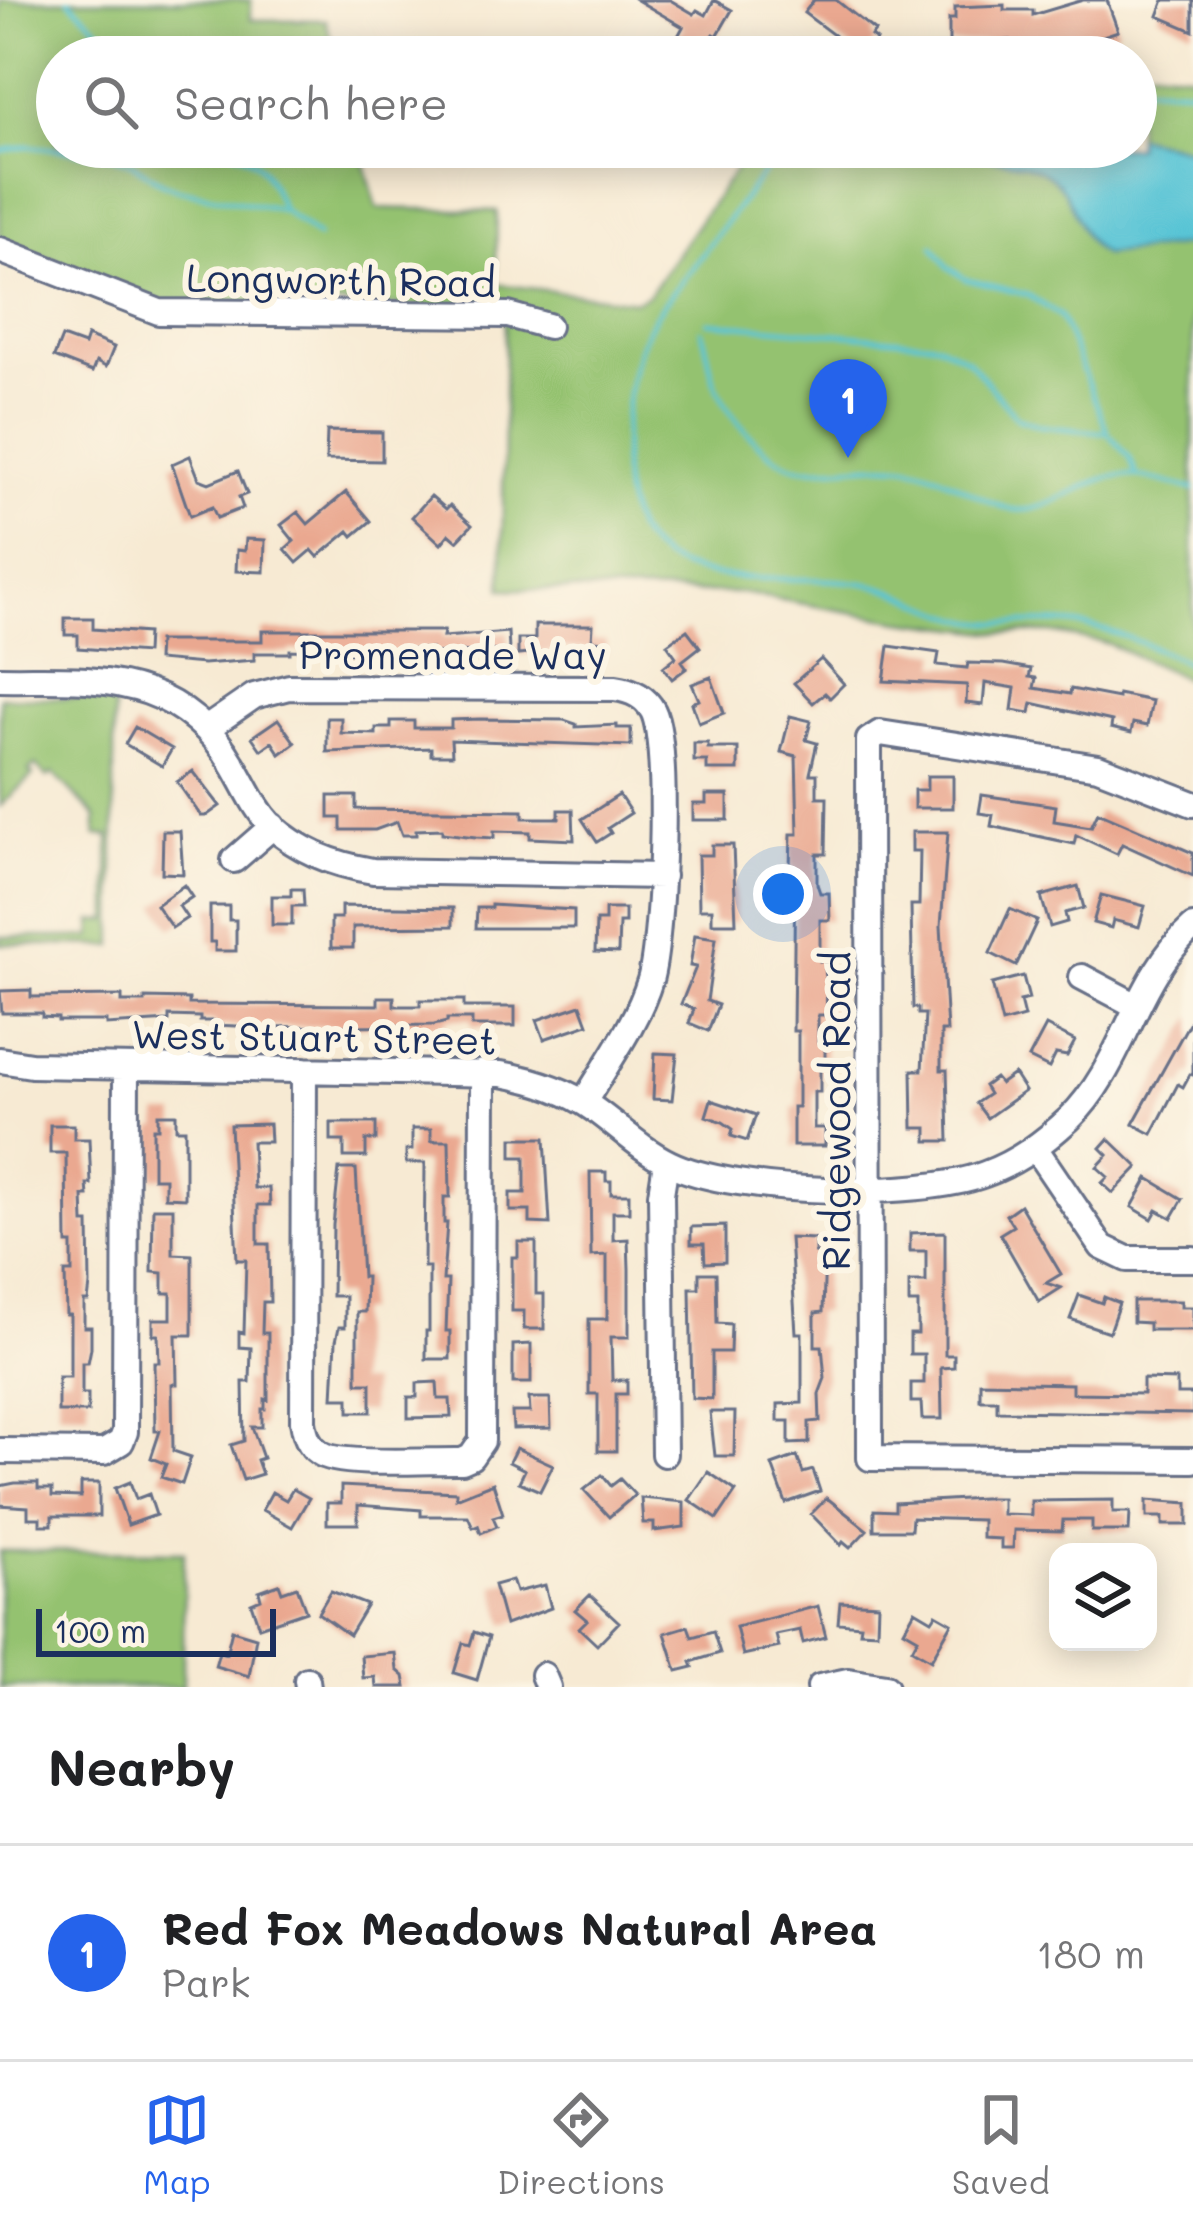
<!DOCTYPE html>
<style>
:root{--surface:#fff;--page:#f6f6f6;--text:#202124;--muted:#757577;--line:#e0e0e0;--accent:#2563eb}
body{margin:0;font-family:Mali,sans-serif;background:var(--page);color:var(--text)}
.controls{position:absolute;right:36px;bottom:36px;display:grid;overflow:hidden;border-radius:24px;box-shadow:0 6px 30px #0003}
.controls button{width:108px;height:108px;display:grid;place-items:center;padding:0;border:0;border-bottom:3px solid var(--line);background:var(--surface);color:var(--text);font:60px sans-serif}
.scale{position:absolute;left:36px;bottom:30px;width:240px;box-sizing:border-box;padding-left:12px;border:6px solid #1b2f5e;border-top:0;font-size:33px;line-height:42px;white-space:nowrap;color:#1b2f5e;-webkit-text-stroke:9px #fcf5e5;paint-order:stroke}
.you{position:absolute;left:783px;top:894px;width:42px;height:42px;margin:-30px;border:9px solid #fff;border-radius:50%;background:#1a73e8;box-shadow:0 0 0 18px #1a73e833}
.badge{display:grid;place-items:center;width:78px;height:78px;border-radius:50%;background:var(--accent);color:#fff;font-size:39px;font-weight:700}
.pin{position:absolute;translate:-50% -99px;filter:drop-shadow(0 3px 6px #0008)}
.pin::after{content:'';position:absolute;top:63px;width:42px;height:36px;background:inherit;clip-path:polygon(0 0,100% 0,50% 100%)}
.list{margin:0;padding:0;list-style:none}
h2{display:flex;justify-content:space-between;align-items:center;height:156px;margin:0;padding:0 48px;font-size:51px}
h2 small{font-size:39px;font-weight:400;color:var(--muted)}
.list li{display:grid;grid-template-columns:78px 1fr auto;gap:36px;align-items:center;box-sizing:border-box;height:216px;padding:0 48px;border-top:3px solid var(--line)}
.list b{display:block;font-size:45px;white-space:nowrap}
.list p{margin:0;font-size:39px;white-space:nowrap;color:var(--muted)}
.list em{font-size:39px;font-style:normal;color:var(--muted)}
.icon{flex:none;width:66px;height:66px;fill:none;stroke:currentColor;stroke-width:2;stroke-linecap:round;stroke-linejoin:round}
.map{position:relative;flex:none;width:1193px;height:1687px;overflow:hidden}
.search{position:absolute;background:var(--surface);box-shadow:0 6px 30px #0003;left:36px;right:36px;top:36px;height:132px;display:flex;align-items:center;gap:30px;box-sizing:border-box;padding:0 42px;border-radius:66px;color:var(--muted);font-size:45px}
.sheet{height:372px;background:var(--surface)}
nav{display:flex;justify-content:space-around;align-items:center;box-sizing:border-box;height:168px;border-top:3px solid var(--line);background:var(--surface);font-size:33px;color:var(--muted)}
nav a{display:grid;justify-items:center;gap:6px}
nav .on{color:var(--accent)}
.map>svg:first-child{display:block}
.green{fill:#94c270;stroke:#587867;stroke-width:3}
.water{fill:#59c4d5;stroke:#3a7a9a;stroke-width:3}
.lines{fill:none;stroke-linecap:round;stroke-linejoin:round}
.stream{stroke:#59c4d5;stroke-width:4.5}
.building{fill:#eaa890}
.minor-casing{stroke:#687087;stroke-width:30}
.minor{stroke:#fff;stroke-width:24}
.labels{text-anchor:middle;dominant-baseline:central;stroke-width:12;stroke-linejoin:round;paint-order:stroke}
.street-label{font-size:39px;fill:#1b2f5e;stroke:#fcf5e5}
</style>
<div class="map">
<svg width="1193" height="1687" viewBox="0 0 1193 1687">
<rect width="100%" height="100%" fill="#fcf5e5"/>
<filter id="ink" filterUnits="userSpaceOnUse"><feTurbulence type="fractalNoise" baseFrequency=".00833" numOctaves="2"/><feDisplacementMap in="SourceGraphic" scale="24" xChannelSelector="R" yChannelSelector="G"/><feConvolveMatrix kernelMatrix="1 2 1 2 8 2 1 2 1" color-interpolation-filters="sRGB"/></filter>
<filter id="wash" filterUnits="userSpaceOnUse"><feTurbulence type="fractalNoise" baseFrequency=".004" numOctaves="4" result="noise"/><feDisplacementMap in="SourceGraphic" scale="48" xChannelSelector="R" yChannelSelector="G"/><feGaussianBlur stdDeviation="2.7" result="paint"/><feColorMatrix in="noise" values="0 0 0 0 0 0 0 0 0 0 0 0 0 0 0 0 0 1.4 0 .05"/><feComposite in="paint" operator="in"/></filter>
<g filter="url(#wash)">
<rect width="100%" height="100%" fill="#f7ead3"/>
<path class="green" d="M0,0h251v20h75l10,37h-279v90h303l17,61 120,3 -1,73 139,17 13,-6 103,-148h385v-80l57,7v608l-87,-39 -55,-10h-53l-97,-12 -159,-28 -240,-4 3,-262 -4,-20 -341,-5 -160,-62z
M0,697l114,2v247l-114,-2v-7h92l1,-16 16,-1v-84l-13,-1v-18l-43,-44 -6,4 -12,-12 -6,6 4,4 -33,31z
M0,1551l184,1 -1,135h-183z"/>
<path class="water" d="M1136,136l57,14v94l-89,11c-28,-17 -28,-58 -52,-77 -28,-22 -69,-14 -99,-31h183z"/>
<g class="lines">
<path class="stream" d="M69,0l31,30 60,27
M1136,86l57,3
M214,147c46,7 51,23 69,63
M783,147c-30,39 -59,78 -88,117 -16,21 -36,43 -48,67 -18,36 -23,84 -24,124 -5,158 133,113 238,128 38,5 74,30 112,38 32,6 67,-1 100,3 43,5 80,24 120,41
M0,151l28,-5 80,9 25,9 29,19 18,7 103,20 35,27
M933,246l15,21 17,12 63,16 32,21 48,116
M708,322l229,21 31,17 49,58 24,8 67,7 22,25 6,16
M701,330c7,17 8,36 14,53 13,33 53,82 91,85 37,2 73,-8 110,0 33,7 75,41 102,42 27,2 59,-23 85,-31 32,-10 59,4 90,10"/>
</g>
<g id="blocks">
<path class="building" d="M637,0h33l24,14 3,-4 9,5 8,-15 18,10 -15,26 -3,-2 -14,18 -23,-14 6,-11z
M814,0h22l39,31 -4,5 5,4 -13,17 -59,-44z
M1083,0h24l11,31 -56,19 -2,-6 -51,1v-5l-60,4v-25h6v-12l49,-2v5h29v5z
M1164,0h29v31l-35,-15z
M87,336l27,11 -8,20 -10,-5 -4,10 -38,-15 8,-20 22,8z
M327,431l55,1v29l-56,-1z
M190,456l9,23 10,4 29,-12 9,23 -8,3 4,11 -26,10 -5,-11 -22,9 -18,-52z
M346,492l25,29 -18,15 -4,-5 -31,26 -6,-7 -15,13 -12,-14 9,-8 -13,-16 17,-13 10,12z
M431,496l15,13 4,-4 22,20 -15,16 -8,-7 -8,10 -29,-27z
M246,539l19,1 -1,32 -28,-1 1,-21 8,1z
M65,618h28v11l54,4 -1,20 -68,-5v-13h-13z
M535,625h58l-1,15 14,1v15l-16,-1v-6l-33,-1v3l-39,4v-16h17z
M687,630l13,17 -18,14 5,7 -15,11 -9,-12 13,-10 -9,-13z
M262,631h182l-1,6 65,-5 1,18 -78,3v-4h-25v3l-49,1 -67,-3v3h-36v7l-51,4 -46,-4 1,-19h104z
M889,646l50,7 -2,12 30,3 1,-5 35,1 28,5 -2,8 7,1 -2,10 36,6 1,-5 47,9v-4l34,7 -5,25 -14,-3 -2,10 -20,-5 1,-7 -80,-18 -2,10 -18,-3 3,-22 -30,-5 -2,22 -17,-2 1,-18 -83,-4z
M821,659l23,25 -14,14 -5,-5 -12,10 -19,-20z
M711,677l13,36 -25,10 -7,-20 7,-3 -7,-16z
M790,716l21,5 -5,19 11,3 -7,31h7v23h10l-1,57h-9v30l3,9h9l1,27h-10v41h5l2,54h-9v28h7v21h-5v28h-6v36h11v18h-32v-39h5v-76h-5l2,-163h-5l1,-34h7l-2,-78 -15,-4z
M327,718h14v15l35,1v-6h15v-7h23v7h37v-8l29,-1 84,1 12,4v3l41,-2v3h14v18l-180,-6 1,15h-21v-7l-104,4z
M278,719l17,24 -15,11 -8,-12 -11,8 -9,-13z
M135,727l37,22 -10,17 -37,-22z
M694,743h14v5h30v22h-31v-9h-13z
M193,771l27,35 -14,10h-5l-24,-34z
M927,776h26v32h-39v-18h13z
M619,795l12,18 -23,15 3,5 -14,9 -15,-23z
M706,795h22v25h-35v-16h13z
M982,795l74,11 -2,15 37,6 7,-15 95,41v23l-71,-32 -5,10 -41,-19 -2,9 -83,-18 2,-11 -14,-2z
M329,796h27v13l167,2v7h36v-8h14l1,30 -44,-2v-6l-36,-1v7l-18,-1 -34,-4v-4l-26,1v5h-14l-5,-13 -22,8h-34v-12h-12z
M163,831h17l3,43 -21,-1z
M912,832h36l-7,94 6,105h-6v39h6l2,71h-22v-13h-14l-1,-58h10l3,-56h-7v-6h-5l-2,-103h8l1,-54h-8z
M712,845h21l3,78h-24v-14h-13l-1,-54h14z
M184,885l8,12 -13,9 8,12 -15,10 -16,-23z
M1078,886l6,22 -19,5 2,9 -17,5 -9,-31z
M291,889h12l1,17h-12v19h-20v-29h19z
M1101,895l44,11 -6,21 -26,-7 -2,8 -18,-5z
M491,905l83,5v18h-98l1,-20h14z
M210,906h19v14h7v31h-21v-9h-5z
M341,906l112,2v18l-100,1v21h-22v-30h10z
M605,909h20v14h-6l-1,30 -23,-1 1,-31h9z
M1010,909l27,12 -21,45 -26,-13z
M695,935l21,3 -9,63 11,4 -10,26 -19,-8 5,-14 -13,-5 15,-37 -6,-1z
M1023,976l6,23 -9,2 4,16 -22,6 -10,-39z
M31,990v7l91,-1v6h23v-4l44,1v5l189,1v-8h16v9h26v-6h44v7h51v19h-43v-7h-25v3l-13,3 -175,2 -44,-2v-4h-15v-4l-31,-1v5l-63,4v-4h-48v-3l-16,-1v-4h-40l-2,-22z
M581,1005l7,19 -44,15 -7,-19z
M1193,1016v59l-3,-1 -7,13 -5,-3 -26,50 -19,-10z
M1046,1026l29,15 -8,15 -11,-2 -7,14 -20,-10z
M655,1053l22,1 -5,46 -19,-1z
M1014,1074l11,17 -38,27 -11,-15 13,-9 -5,-8 11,-8 5,6z
M711,1100l45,15 -9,26 -16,-5 2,-7 -10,-7 -17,-6z
M158,1114h18v15h9v69l-20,-1v-19h-12v-50h5z
M331,1123h45v17h-10v17h-22v-16h-13z
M269,1124l1,18h-18l2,46h15l1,17h-12v39h11l1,58h-7l-1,31h6v67l-3,-1v10h-3v18h-10l11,31 -6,2 5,14 -19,6 -12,-35 13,-4 -1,-59h7l1,-34 -12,-1v-15l5,1 2,-73h-9l-7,-135z
M50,1125h24v14h15l2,45h-4l1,12h-5l1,27h5l1,62 -2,16h-4v26h7v21l-3,15h-6v31h6v18h-30v-35h12v-62h-4l-1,-43h7v-28h-5l-1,-91h-16z
M412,1129h19v12h18l1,56h-6v26h3l-4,57h5l-2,51h4v28h-24v-28h3v-64h-5l1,-104h-19v-13h6z
M512,1138h33l5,86 -20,-1v-12h-20v-18h15v-36h-13z
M1109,1139l29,28 -25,26 -11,-10 6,-6 -11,-10 11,-12 -7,-7z
M339,1169h17l6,108h4l-1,35h-8v71h14v29h-22v-14h-16l3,-57 3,-14h6v-31h-13l1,-71z
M590,1172h16v9h5v13h18v18h-16v28l15,-1 1,30v68h-18l1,43h15v14h-11v57h-18v-57h-9v-75h18v-64l-16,1z
M1148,1178l35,21 -11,19 -15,-8 -5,9 -20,-12z
M1020,1205l41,69 -15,9 15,5 -22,14 -39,-68 13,-8 -7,-11z
M153,1208h20v46l19,1v80h-16l1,49h-5l1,67 18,6 -9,27 -21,-7 5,-13 -15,-6 9,-27h-5l-1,-69h5l-1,-27h-5v-16h18v-26h-8v-20l-11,-1z
M725,1226v36l-20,1 -1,-19h-13v-17z
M945,1232v123h9v12l-13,1 1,51h-20l-1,-17h-10v-19h13v-29h-14v-20h8v-31h-9v-21h17v-31h-16v-18z
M790,1238l25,1v14h10l-2,59 -8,1v33h7l3,32 -6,16 1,27 -11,1v21l-20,1v-23h-11v-17l24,-1v-70h-6z
M518,1242h18v52h8v35h-20v-18h-12v-54h6z
M699,1273h17l1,50 14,1 -1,28h-18v47l-20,-1 -2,-110h9z
M1079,1295l23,8 2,-6 15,6 -10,29 -39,-13z
M1133,1301h48v6h12v23h-44v-7l-16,-1z
M531,1344v39h-18v-38z
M1143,1379l34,1v14h16v20l-196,-3v-11h-17v-18l92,2v9l71,1z
M437,1382l1,17h12l1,18 -43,1v-21h9v-14z
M529,1398h21l1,30 -38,1 -1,-17h18z
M710,1412h25l-1,44h-19z
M516,1448l37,17 -13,26 -21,-9 6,-12 -16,-8z
M797,1456l6,17 10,-3 7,21 -34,12 -14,-38z
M708,1472l28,19 -19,28 -28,-19z
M602,1475l9,11 9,-7 15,16 -26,22 -25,-27z
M130,1482l6,17 13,-5 7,21 -28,10 -13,-37z
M15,1483h23v6h14v7l29,1v-14h18v33h-47v9h-12v-7h-12v-11l-28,-2v-19z
M493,1483l10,31 -10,3 4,9 -16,7 -3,-8 -5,2 -5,-11h-47v-6l-63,-5v19h-31v-21h14v-17l115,6v6z
M293,1489l16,9 -17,29 -30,-17 10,-18 14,8z
M641,1498l43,4v25l-30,4v-8h-11z
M827,1498l40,32 -17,18 -7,-6 -2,3 -30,-31z
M983,1498h19v16l29,1v-14l82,-1v12h17l-1,19h-37v-11h-29l-1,11 -48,-1 -1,18h-12v-9l-19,-1v-18l-70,-2 -1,12h-37v-20l21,1v-8z
M1147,1500l41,3v22h-25v-8h-16z
M512,1580l4,12 29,-7 6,23 -46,17 -11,-40z
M279,1584l3,8 15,-5 9,24 -47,16 -8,-24 10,-4 -2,-8z
M331,1591l36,14 -18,30 -31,-22z
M590,1595l29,27 -22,23 -18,-17 8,-8 -12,-10z
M840,1602l38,2 -1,28 -17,-1 1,-6 -23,-2z
M818,1606l8,31 -23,6 -3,-13 -24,5 3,12 -36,8 -7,-28z
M915,1610l17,10 4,-6 16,9 -21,37 -19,-11 6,-11 -14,-8z
M688,1626l4,11 21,-6 7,22 -29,9 2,5 -16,4 -12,-38z
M232,1630l24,7 -7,39 -34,-10 4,-14 7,2z
M474,1632l15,5 -12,43 -23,-7 9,-30 7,2z
M395,1653l2,17 7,6 2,11h-30l-1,-10 -12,1 -2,-22z"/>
</g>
</g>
<g filter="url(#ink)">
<use href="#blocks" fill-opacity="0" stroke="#687087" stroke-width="3"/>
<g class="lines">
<g class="minor-casing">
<path id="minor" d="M0,250l159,62 349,3 40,11
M0,679c49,1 102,-4 148,13 34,12 66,39 84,71 13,21 22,45 40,63 28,26 65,39 101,45l289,5
M206,729l48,-33 35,-9 326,1c16,2 30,8 38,23 17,34 9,228 -3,269 -13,43 -43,83 -66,122
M1193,804l-95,-37 -218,-34 -11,7 1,718 323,2
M234,860l39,-34
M1082,977l55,29
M0,1060l31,5 470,9c34,6 66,16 94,36 25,18 46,39 74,53 64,32 250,36 316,11 33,-12 59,-32 84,-55 56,-54 65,-140 124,-192
M304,1070l-1,351c2,13 5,24 17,32 19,14 113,7 142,8l9,-4 11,-16 1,-369
M1035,1148l67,99 25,12h66
M0,1451l104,1 17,-10 4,-10 1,-364
M664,1454l-3,-260 5,-32
M543,1675l5,12
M307,1680l1,7
M820,1687l28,-6 38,6"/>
</g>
<use href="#minor" class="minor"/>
</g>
</g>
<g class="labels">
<g class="street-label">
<text transform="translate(341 279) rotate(1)">Longworth Road</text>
<text x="453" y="653">Promenade Way</text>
<text transform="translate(314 1036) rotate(1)">West Stuart Street</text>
<text transform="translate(834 1111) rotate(-90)">Ridgewood Road</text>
</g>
</g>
</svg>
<div class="controls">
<button><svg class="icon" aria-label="layers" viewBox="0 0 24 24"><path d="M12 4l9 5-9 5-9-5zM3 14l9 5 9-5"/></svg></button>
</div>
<div class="scale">100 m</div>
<div class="you"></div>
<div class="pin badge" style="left:848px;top:458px">1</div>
<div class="search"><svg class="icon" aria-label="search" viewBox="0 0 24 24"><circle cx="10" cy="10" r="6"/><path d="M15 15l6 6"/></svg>Search here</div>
</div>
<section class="sheet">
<h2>Nearby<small></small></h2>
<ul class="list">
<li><span class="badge">1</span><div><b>Red Fox Meadows Natural Area</b><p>Park</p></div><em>180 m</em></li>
</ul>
</section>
<nav>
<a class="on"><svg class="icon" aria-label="map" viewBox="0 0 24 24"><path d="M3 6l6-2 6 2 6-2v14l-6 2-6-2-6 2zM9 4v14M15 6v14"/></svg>Map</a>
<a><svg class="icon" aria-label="directions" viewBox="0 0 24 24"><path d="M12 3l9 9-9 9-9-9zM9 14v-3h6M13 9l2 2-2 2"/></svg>Directions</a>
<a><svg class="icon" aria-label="saved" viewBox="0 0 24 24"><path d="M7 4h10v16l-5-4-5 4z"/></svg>Saved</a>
</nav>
